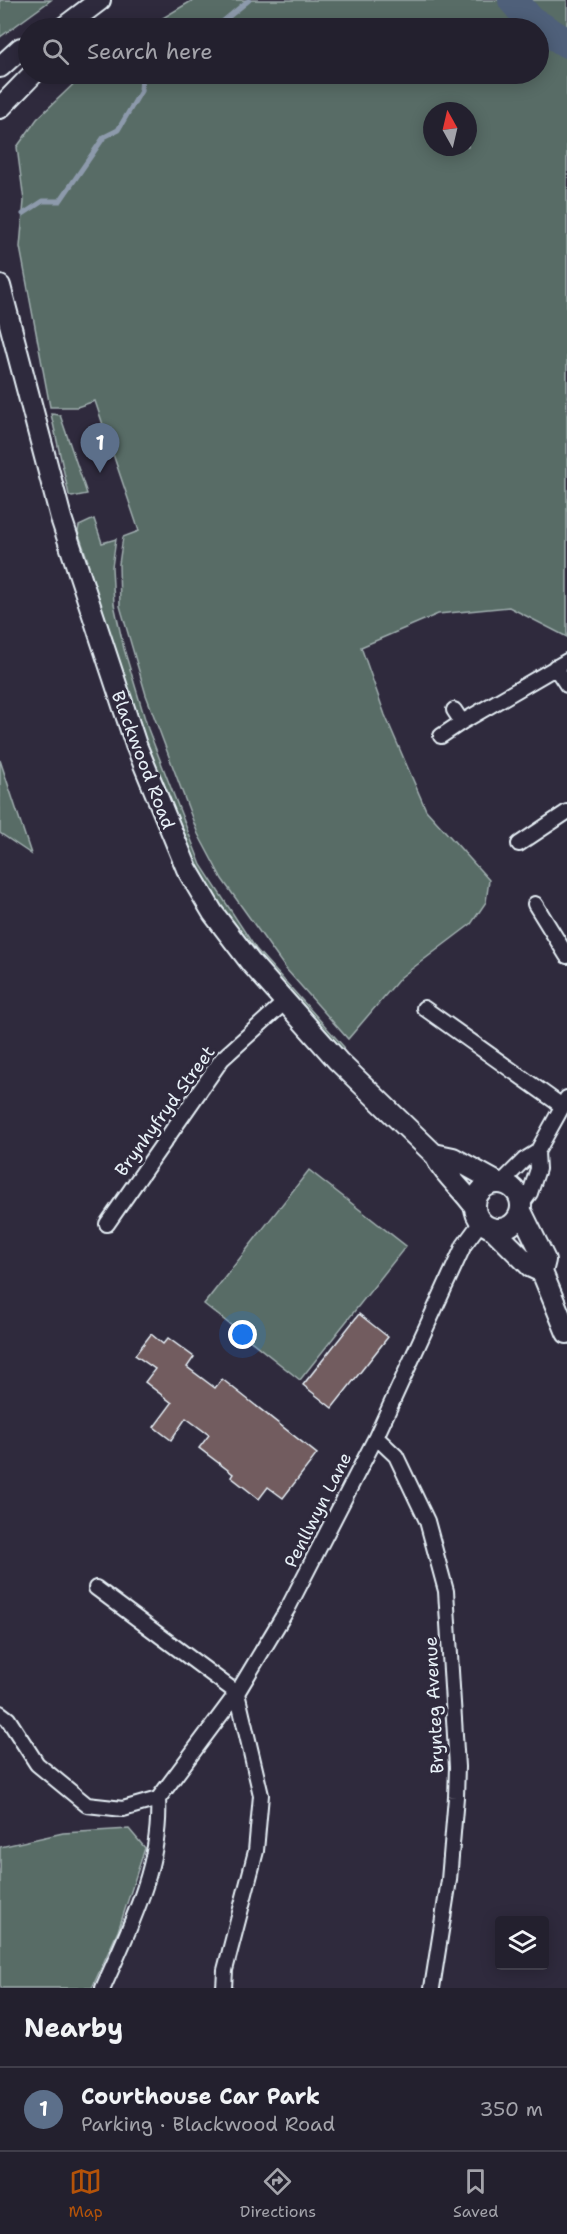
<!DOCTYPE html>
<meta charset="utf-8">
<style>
:root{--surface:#23202e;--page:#2f2d3a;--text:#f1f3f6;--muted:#a3a3aa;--line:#403e4a;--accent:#b45309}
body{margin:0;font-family:"Shantell Sans",sans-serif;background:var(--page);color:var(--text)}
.controls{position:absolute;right:18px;bottom:18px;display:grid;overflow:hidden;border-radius:6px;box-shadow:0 3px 15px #0003}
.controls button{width:54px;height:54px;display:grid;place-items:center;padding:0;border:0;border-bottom:2px solid var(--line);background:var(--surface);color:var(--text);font:30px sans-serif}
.compass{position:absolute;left:423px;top:102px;width:54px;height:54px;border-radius:50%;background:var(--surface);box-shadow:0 3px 15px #0003;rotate:352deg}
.you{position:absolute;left:243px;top:1335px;width:21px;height:21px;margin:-15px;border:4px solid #fff;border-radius:50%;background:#1a73e8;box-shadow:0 0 0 9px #1a73e833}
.badge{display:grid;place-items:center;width:39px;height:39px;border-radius:50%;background:var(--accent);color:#fff;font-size:20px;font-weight:700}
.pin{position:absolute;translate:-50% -50px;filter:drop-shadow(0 2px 3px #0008)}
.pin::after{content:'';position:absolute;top:32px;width:21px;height:18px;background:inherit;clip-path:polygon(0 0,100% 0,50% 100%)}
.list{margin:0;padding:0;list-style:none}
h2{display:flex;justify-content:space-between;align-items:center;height:78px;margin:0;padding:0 24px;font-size:26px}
h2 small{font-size:20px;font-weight:400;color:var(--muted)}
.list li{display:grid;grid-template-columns:39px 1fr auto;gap:18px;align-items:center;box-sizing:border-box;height:84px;padding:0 24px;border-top:2px solid var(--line)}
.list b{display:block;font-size:22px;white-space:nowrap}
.list p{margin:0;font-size:20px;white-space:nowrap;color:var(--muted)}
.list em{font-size:20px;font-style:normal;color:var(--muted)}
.icon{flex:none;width:33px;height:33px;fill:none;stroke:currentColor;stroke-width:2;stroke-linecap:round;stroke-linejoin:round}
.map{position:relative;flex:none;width:567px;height:1988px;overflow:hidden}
.search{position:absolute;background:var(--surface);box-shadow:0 3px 15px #0003;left:18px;right:18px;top:18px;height:66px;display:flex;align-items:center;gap:15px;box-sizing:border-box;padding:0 21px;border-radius:33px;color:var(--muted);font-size:22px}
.sheet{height:162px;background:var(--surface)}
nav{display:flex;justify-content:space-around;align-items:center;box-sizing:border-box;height:84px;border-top:2px solid var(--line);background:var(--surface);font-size:16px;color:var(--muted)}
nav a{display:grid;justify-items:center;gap:3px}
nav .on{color:var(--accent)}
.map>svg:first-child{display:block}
.green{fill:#586c66;stroke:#a0aeaf;stroke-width:1.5;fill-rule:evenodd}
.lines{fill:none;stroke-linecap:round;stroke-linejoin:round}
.stream{stroke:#8d9aac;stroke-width:5}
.river{stroke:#50607a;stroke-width:30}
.building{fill:#725c5f;stroke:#e8f1f8;stroke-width:1.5}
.minor-casing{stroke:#e8f1f8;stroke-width:18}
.secondary-casing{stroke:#e8f1f8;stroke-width:24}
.minor{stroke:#2f2a3d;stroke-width:14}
.secondary{stroke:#2f2a3d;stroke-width:20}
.labels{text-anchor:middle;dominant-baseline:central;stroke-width:6;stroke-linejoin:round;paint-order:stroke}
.street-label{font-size:18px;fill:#e8f1f8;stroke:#2f2a3d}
</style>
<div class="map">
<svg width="567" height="1988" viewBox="0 0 567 1988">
<rect width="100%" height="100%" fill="#2f2a3d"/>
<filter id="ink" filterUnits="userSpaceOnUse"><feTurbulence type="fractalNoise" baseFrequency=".0167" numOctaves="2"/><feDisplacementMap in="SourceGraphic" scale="12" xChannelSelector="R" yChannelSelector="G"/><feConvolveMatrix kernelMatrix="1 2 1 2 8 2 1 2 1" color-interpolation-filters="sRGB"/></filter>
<g filter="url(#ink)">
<path class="green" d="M0,0h51l-51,37z
M193,0h374v637l-58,-30 -71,7 -77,33 24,68 41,95 63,70 -3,22 -15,22 -70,53 -53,62 -62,-70 -64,-90 -24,-45 -52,-139 -26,-89 -1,-42 4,-27 16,-6 -44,-130 -18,6h-27l-30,-160 4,-46 -7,-54 20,-28 47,-45h454v-46h-392zM432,111h36v36h-36z
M51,414l9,1 27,79 -15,3 -3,-2z
M94,519l8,24 14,-4 -4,28 2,37 10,45 24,80 53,136 55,84 88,98 -2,3 -79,-87 -35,-46 -34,-53 -62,-155 -49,-145 5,-3 -10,-29 1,-6z
M0,760l31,94 -31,-21z
M309,1170l97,76 -106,134 -96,-76z
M129,1829l16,19 -27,83 -26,57h-92v-141l63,-14z"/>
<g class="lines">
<path class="stream" d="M215,28l34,-28
M23,214l20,-13h17l44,-64 14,-7 23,-39 1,-17"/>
<path class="river" d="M513,0l17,20 37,23"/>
</g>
<path class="building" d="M359,1314l29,23 -56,71 -29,-23z
M151,1334l12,10 5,-6 26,19 -7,10 28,21 7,-9 95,75 -34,44 -15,-11 -9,12 -28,-22 2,-3 -34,-26 10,-13 -23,-17 -15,22 -17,-13 18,-24 -27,-21 10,-13 -20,-14z"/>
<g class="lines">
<g class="minor-casing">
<path id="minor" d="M555,667l12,18
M462,722l105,-61
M441,736l21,-14 -8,-12
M519,844l48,-32
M535,904l32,52
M424,1008l138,98
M501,1183l23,-23 13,-8
M522,1204l8,-11 8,-24 -1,-17 30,-54
M107,1224l115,-165 64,-58
M376,1437l20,19 31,65 19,70 11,176 -1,30 -7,83 -17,108
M96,1588l141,105 24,102 -5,56 -31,119 -1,18
M0,1713l8,6 29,45 50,41 36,4 35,-10
M158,1799l79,-106 51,-85 88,-171 88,-192 17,-23
M103,1988c26,-59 59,-123 55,-189"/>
</g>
<g class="secondary-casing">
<path id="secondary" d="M63,28l37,-28
M0,67l21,-19h7
M0,108l33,-34
M0,286l61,232 75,227 51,124 26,44 38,50 87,98 96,93c10,21 28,34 41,53
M434,1154l19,4 45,25
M475 1206a23 23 0 1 1 46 0a23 23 0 1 1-46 0Z
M521,1211l24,49 -3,12 25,61
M493,1229l38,38 11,5"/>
</g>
<use href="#minor" class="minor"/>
<use href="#secondary" class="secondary"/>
</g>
</g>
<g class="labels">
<g class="street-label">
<text transform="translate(143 760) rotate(69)">Blackwood Road</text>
<text transform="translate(165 1111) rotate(-54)">Brynhyfryd Street</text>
<text transform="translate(318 1510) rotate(-63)">Penllwyn Lane</text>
<text transform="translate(434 1705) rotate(-93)">Brynteg Avenue</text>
</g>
</g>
</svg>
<div class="controls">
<button><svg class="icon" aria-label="layers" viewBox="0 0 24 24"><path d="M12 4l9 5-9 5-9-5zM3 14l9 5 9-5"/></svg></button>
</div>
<svg class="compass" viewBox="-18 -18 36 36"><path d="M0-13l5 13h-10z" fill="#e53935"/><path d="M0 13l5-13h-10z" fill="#a3a3aa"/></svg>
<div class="you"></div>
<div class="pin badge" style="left:100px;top:473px;background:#5c6f8a">1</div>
<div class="search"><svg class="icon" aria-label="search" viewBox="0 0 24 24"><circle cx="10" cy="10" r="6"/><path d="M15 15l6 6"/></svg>Search here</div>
</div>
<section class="sheet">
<h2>Nearby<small></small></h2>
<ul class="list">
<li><span class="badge" style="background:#5c6f8a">1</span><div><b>Courthouse Car Park</b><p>Parking · Blackwood Road</p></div><em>350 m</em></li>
</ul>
</section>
<nav>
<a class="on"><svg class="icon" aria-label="map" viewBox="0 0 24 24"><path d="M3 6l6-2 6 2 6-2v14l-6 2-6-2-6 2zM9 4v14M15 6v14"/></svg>Map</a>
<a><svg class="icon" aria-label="directions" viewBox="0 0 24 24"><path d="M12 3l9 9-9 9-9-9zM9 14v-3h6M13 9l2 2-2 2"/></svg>Directions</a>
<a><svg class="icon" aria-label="saved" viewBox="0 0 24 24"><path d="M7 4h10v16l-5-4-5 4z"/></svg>Saved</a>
</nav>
